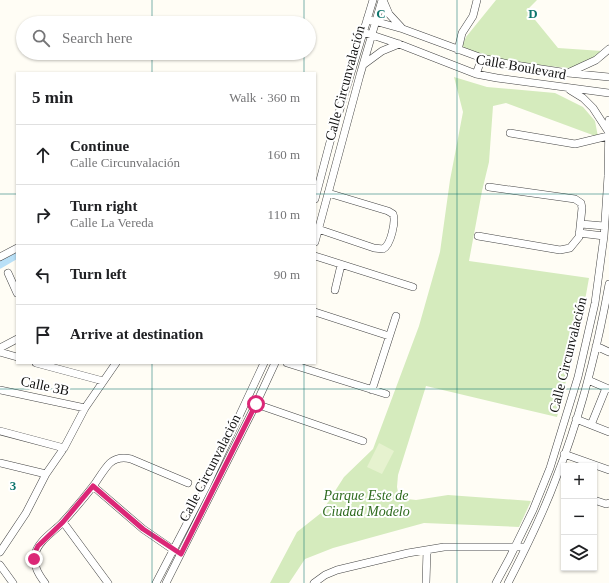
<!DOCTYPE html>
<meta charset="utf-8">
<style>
:root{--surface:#fff;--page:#f2f2f2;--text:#202124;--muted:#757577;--line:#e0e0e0}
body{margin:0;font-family:Georgia,serif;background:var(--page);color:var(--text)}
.controls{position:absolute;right:12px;bottom:12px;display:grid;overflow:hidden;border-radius:0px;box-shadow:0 1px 3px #0004}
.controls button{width:36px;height:36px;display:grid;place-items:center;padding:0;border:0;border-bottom:1px solid var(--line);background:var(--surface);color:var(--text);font:20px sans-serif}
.stop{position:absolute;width:12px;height:12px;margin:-9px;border:3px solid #db2777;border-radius:50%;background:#fff}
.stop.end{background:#db2777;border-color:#fff;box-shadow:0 1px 4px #0008}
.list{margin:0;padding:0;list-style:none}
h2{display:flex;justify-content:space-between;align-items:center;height:52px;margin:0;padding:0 16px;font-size:17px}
h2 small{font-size:13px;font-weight:400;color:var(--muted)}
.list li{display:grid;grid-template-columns:26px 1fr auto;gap:12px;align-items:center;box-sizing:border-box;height:60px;padding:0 16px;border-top:1px solid var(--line)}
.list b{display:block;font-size:15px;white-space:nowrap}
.list p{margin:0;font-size:13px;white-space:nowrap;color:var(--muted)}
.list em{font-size:13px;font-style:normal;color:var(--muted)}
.icon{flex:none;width:22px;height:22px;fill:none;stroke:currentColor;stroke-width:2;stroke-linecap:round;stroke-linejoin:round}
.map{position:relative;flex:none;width:609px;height:583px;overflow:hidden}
.search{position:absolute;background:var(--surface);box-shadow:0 1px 3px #0004;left:16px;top:16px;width:300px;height:44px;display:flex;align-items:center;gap:10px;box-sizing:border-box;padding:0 14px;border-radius:22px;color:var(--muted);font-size:15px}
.panel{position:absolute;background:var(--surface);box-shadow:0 1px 3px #0004;left:16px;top:72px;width:300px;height:292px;border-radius:0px}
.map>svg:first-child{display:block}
.green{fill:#d5ebbd}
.pitch{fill:#e6f2cf}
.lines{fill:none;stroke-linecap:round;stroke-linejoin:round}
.canal{stroke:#b9e0f7;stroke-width:7}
.minor-casing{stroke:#444;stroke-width:8}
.minor{stroke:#fff;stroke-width:7}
.route{stroke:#db2777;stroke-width:5}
.grid{fill:none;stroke:#0f766e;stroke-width:1;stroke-opacity:0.55}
.labels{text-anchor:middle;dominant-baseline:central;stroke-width:4;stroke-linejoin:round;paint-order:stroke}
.street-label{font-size:14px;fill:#111;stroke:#fff}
.park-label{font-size:14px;font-style:italic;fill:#2f6b1f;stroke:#fff}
.grid-label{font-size:13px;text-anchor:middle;font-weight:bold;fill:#0f766e;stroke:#fff;stroke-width:4;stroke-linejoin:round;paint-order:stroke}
</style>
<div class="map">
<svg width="609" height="583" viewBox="0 0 609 583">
<rect width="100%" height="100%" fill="#fffdf5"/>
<path class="green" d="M496,0h41l-10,10 31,38 44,3 -9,12 -25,5 -59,-6 -49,-11 6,-14z
M454,77l33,10 68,6 28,14 12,14 3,16 -92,-34 -13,3 -4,56 -7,29 -13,70 120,17 -7,39 -25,100 -131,-31 -28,89 -1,12 2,11 17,2 32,-5 83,6 -12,26 -95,-4 -91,25 -28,11 -16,24h-19l27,-51 24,-19 23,-36 29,-28 46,-123 21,-74 10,-72 13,-68z"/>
<path class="pitch" d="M379,443l15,8 -12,23 -15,-7z"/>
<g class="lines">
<path class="canal" d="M0,265l17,-10"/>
<g class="minor-casing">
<path id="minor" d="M383,0l6,14 12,13
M367,19l36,10 79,29 26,6 60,9 41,4
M363,32l36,12 77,30 21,4 112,15
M458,50l4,-17 11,-17 4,-16
M363,65l19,-14 17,-7
M570,72l26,-12 13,-11
M476,74l6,-16
M570,90l13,8 10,10 15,23
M510,133l65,11 33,-8
M315,199l15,-57 43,-142
M581,224l23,2
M318,229l56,19 9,1c8,-4 13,-28 10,-35l-5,-3 -60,-18
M579,233l25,3
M478,236l82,14 10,-2 9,-11 3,-29 -1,-5 -6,-4 -86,-12
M315,242l45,-167 22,-75
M315,256l98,31
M0,257l17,-9
M8,273l9,20
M335,290l6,-25
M315,312l74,24
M596,346l13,6
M0,348l17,-9
M0,352l17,5
M36,363l67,18
M287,363l99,31
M588,380l21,9
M0,390l85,18
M372,390l24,-74
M256,404l107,37
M576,419l33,13
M591,425l15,-37
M0,431l64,17
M564,454l45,16
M0,463l46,11
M93,486l50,43 32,22
M594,500l12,4 3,-1
M63,522l45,61
M0,552l26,-39 20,-39 18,-26 21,-40 31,-45
M0,565l13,18
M45,583c-6,-8 -12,-17 -10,-28 2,-13 18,-23 27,-32 11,-12 22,-25 32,-38 5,-7 10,-16 16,-22 6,-5 13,-6 21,-4l57,24
M156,583l50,-96 58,-124
M166,583l90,-179 19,-41
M314,583l11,-8 12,-5 71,-17 36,-6h82
M426,583l1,-33
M496,583l13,-24 24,-49 17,-42 28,-91 17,-74 9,-67 4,-60 1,-56
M508,583c17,-33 34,-67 47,-102 25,-63 42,-130 54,-197"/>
</g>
<use href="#minor" class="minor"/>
</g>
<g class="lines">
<path class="route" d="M34,559l2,-9 2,-4 25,-24 30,-36 50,43 38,25 75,-150"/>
</g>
<path class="grid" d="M152,0v23M304,0v23M457,0v583M152,53v20M304,53v20M0,194h17M315,194h294M152,363v220M304,363v220M0,389h609"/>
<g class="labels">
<g class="street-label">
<text transform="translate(521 67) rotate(10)">Calle Boulevard</text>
<text transform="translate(345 83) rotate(-75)">Calle Circunvalación</text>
<text transform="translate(568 355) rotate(-76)">Calle Circunvalación</text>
<text transform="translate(45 386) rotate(12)">Calle 3B</text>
<text transform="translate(210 468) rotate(-63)">Calle Circunvalación</text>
</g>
<g class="park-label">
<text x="366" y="495">Parque Este de<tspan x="366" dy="16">Ciudad Modelo</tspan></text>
</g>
</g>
<g class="grid-label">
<text x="381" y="18">C</text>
<text x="533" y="18">D</text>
<text x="13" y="490">3</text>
</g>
</svg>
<div class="controls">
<button>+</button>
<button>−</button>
<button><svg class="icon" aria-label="layers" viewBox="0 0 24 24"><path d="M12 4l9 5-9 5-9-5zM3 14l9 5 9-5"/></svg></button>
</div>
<div class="stop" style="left:256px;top:404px"></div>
<div class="stop end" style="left:34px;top:559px"></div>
<div class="search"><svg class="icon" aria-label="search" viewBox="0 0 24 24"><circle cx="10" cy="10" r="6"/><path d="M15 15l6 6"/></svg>Search here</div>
<section class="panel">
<h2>5 min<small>Walk · 360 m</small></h2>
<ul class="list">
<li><svg class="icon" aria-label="ahead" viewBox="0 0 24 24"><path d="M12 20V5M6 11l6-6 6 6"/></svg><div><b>Continue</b><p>Calle Circunvalación</p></div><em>160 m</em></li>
<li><svg class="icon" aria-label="right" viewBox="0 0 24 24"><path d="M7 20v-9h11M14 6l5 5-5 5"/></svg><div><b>Turn right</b><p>Calle La Vereda</p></div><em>110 m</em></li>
<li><svg class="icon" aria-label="left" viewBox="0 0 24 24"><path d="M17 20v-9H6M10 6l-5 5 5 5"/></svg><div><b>Turn left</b></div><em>90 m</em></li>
<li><svg class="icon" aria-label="arrive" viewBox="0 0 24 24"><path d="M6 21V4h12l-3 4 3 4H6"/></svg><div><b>Arrive at destination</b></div></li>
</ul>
</section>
</div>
